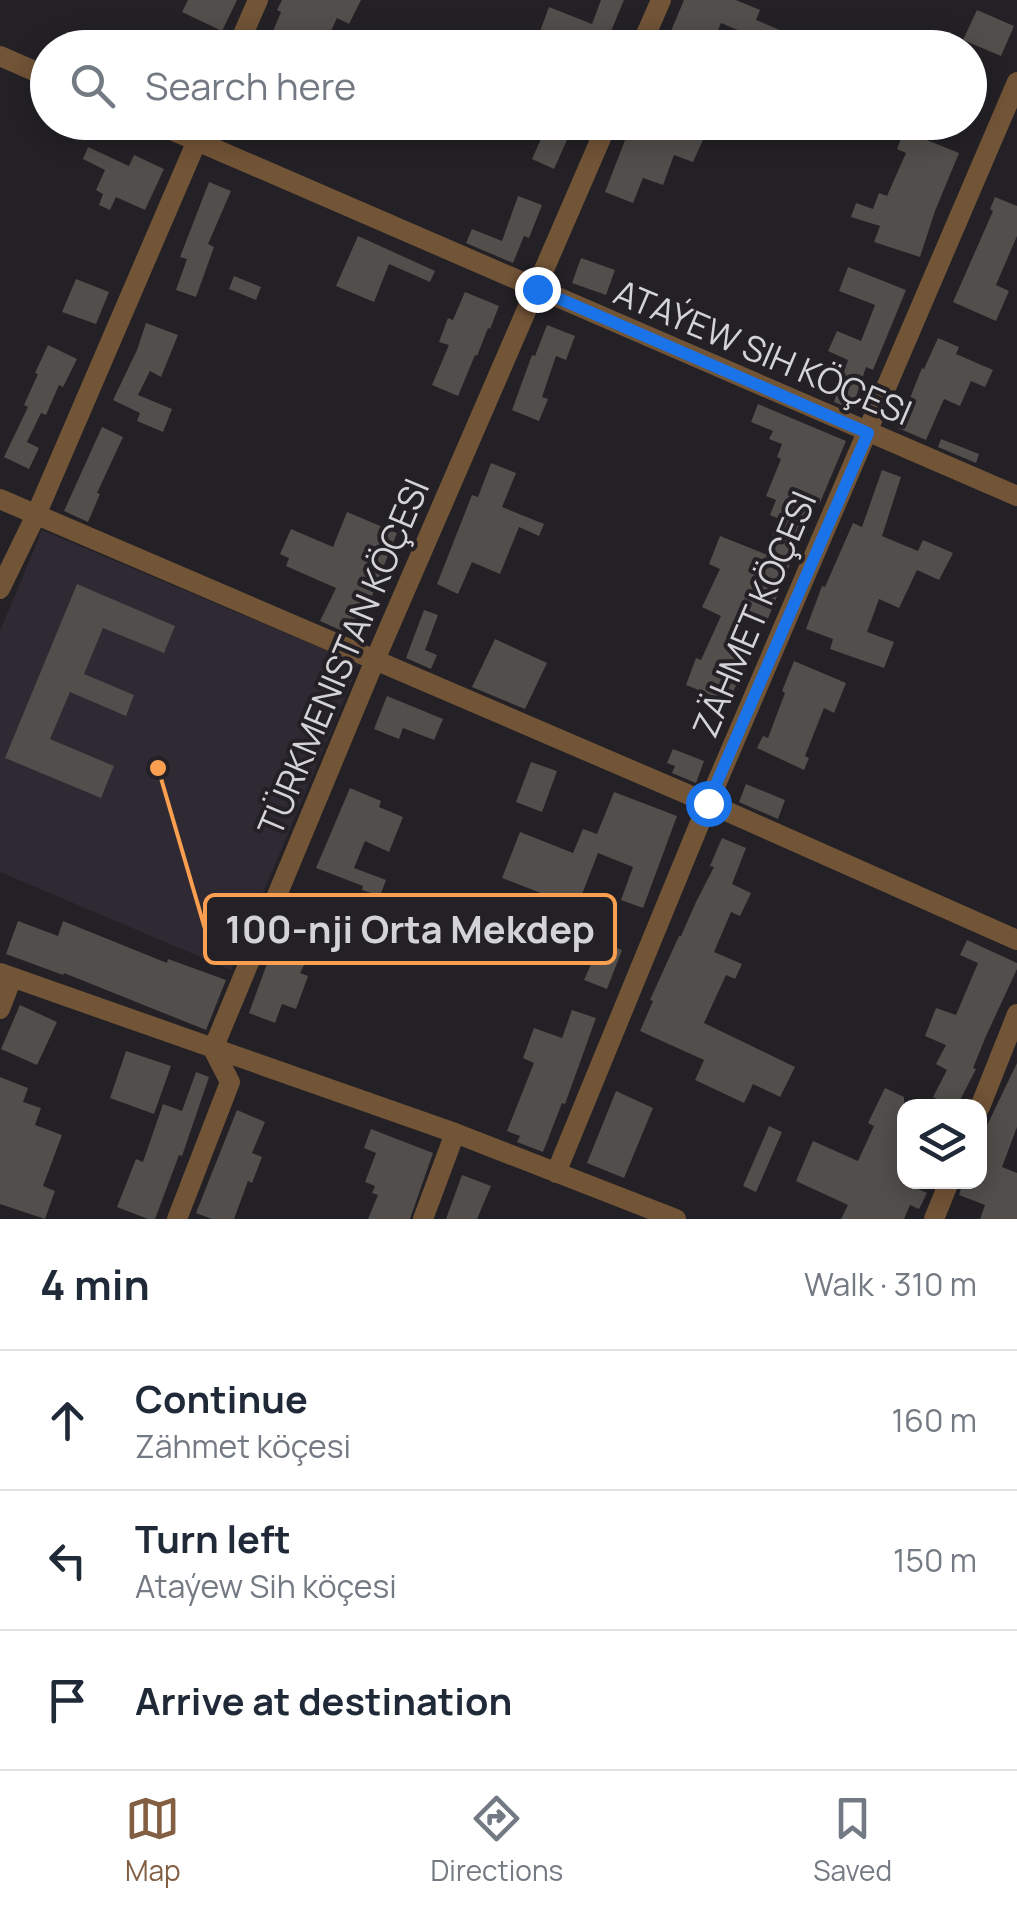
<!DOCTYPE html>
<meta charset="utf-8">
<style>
:root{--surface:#fff;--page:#f2f2f3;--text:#1f2937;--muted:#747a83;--line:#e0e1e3;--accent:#825e42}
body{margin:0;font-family:Manrope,sans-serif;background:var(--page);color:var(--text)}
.controls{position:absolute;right:30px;bottom:30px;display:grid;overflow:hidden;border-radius:20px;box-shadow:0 5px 25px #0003}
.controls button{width:90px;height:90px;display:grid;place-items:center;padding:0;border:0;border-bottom:2px solid var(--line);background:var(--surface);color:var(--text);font:50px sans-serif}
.stop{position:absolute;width:30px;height:30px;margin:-22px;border:8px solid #1a73e8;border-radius:50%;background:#fff}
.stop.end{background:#1a73e8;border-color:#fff;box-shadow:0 2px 10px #0008}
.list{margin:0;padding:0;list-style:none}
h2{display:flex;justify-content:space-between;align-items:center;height:130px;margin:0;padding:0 40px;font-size:42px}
h2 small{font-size:32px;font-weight:400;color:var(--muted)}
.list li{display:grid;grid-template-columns:65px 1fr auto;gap:30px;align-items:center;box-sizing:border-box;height:140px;padding:0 40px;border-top:2px solid var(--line)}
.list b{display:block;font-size:38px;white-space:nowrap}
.list p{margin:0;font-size:32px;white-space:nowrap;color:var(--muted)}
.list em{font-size:32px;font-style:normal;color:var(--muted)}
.icon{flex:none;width:55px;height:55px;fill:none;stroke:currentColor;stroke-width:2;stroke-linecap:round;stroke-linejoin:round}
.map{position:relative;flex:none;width:1017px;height:1219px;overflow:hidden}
.search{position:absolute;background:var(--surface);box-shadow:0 5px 25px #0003;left:30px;right:30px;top:30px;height:110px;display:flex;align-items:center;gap:25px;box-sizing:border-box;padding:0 35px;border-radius:55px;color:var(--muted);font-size:38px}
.sheet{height:550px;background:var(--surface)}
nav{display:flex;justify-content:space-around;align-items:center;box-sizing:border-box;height:140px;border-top:2px solid var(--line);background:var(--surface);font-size:28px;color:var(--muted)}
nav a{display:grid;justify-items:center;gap:5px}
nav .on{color:var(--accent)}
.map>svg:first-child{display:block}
.built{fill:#2e2932}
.building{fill:#514e4b}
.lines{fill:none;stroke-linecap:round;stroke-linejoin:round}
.minor{stroke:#725437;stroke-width:20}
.route{stroke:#1a73e8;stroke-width:12}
.labels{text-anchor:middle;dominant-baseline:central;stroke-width:8;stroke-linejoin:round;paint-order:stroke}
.street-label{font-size:35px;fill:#d4d3d5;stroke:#232125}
.leader{fill:none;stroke:#fa9f4f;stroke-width:4}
.callout-dot{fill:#fa9f4f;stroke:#232125;stroke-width:4}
.callout{fill:#232125;stroke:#fa9f4f;stroke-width:4}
.callout-label{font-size:38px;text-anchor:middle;font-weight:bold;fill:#d4d3d5}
</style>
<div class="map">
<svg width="1017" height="1219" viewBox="0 0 1017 1219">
<rect width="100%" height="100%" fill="#232125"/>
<path class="built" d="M42,530l317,134 -128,306 -231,-98v-241z"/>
<path class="building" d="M188,0h49l-15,31 -40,-19z
M282,0h79l-12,24 -12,-6 -14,30h-57l15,-36 -4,-2z
M601,0h23l-20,48h-44l2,-5 -23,-9 10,-27 43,17z
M684,0h52l24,10 -4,10 36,15 -6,13h-5l-60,-25 -10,25h-19l-24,-10z
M977,10l37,16 -13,30 -38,-16z
M523,122h52l-21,47 -22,-10 12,-27z
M632,122h79l-18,40 -19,-7 -11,30 -20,-7 -10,25 -28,-11z
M878,122h35l15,7 -4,10 35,14 -24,58 -15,46 -46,-15 6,-16 -29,-9 5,-14 17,6 6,-16 8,3 19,-43 -9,-4 6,-16z
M88,147l41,19 5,-11 30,14 -19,41 -29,-13 -6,13 -11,-5 4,-11 -7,-4 9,-20 -22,-11z
M209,182l22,9 -23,53 6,3 -18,50 -20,-7 11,-31 -7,-2z
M518,196l24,9 -13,33 -5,-2 -11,27 -47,-20 6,-14 30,12z
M995,197l22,9v30l-21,49 13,6 -13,30 -43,-19 40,-91 -3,-2z
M358,236l77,35 -5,11 -41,-18 -15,38 -38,-16z
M581,258l34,12 -9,25 -34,-12z
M848,267l58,23 -33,80 -7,-3 -14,42 -18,-7 14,-42 -20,-9 9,-20 24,10 14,-36 -36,-14z
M234,276l27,11 -5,13 -27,-11z
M76,279l33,13 -13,32 -34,-12z
M465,292l34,14 -9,23 -2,-1 -11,28 -2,-1 -17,41 -26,-11 17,-40 -10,-3 9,-24 5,2z
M146,323l32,12 -17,42 -11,-6 -12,24 34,14 -9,23 -26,-11 3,-8 -27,-13 24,-50z
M547,325l28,11 -9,24 -10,-4 -14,41 6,2 -9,22 -27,-11 20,-55 3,1z
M938,338l21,9 -3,7 37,16 -8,17 -14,-6 -11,25 -16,-7 -18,41 -28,-12 24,-60 2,1z
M48,345l29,14 -14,28 -4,-2 -13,30 -5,-2 -14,29 12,6 -10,21 -25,-12 24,-50 -4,-2 14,-31 -3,-1z
M758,404l88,37 -27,64 -5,-2 -11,26 -2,-1 -14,35 3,1 -25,62 -26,-9 -7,19 24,10 -12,26 -2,-1 -13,31 -43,-17 10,-27 5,2 20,-44 -19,-9 18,-38 -11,-5 11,-28 45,18 14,-35 -9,-4 6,-15 -10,-4 15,-37 -4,-2 5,-13 -13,-5 4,-8 -22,-9z
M102,427l21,10 -26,56 3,1 -12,28 -24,-11z
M941,439l38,15 -3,9 -38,-16z
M491,463l25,10 -14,34 42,17 -5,12 -20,-9 -19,47 -28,-12 -14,32 -21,-10 35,-89 6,2z
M882,470l19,7 -19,59 36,15 5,-11 30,13 -14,27 -22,-10 -18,38 -20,-9 -12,33 27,10 -10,26 -54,-19 3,-10 -27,-10 16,-43 3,1 28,-64 9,4z
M347,512l50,21 -28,70 -4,-2 -16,33 -29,-13 16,-33 -50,-22 3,-8 -9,-4 11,-25 42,18z
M77,584l98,42 -11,27 -61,-25 -19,46 50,21 -8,21 -56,-24 -20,47 64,27 -13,32 -96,-40z
M424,610l14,5 -13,35 12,5 -6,14 -25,-11z
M495,639l52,24 -22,46 -53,-22z
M794,661l52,22 -12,30 -10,-5 -19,48 4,2 -5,12 -47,-22 6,-12 5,2 17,-45 -3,-2z
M387,696l56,23 -9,21 -31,-12 -4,11 -25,-10z
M673,749l31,12 -8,22 -24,-10 3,-7 -8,-3z
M531,762l26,9 -15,41 -26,-10z
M746,784l39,16 -7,19 -39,-17z
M350,788l31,13 -2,6 24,10 -14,35 -24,-11 -11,27 32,12 -6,16 -18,-6 1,-4 -47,-18z
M614,792l63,24 -34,92 -22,-8 12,-33 -35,-14 -21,54 -75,-29 18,-46 53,21 10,-24 14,5z
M722,838l24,10 -14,36 19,9 -11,23 -9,-4 -17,40 28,12 -7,15 -9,-4 -22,48 91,44 -15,30 -27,-13 -9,19 -49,-23 9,-20 -64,-29 13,-30 -3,-1 29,-64h2l15,-34 18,-35 -4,-1z
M306,898l35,14 -6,14 43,18 -5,13 -54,-23 -19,39 8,3 -12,33 -14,-5 -7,19 -26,-10 19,-52 7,3z
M18,921l40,15 5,-15 104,42 1,-4 58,21 -20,50 -142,-57 -1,2 -57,-21z
M967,940l50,23v6l-31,67 -13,32 3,1 -19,37h-6l-18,-9 14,-27 -11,-6 10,-19 -21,-9 11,-28 20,7 22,-52 -18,-8z
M601,942l21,8 -15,39 -23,-9z
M20,1005l37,17 -20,43 -36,-16z
M572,1010l24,8 -31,86 -3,-1 -19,49 -26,-10 3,-6 -13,-5 27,-68 -11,-5 11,-30 28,10z
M126,1051l45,15 -17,48 -44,-16z
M1017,1063v64l-15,40 15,6v46h-37l5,-14 -26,-10 4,-13h17v-42z
M196,1072l13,5 -27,79 -3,-1 -24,64h-7l-31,-12 19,-48 7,3 20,-58 19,7z
M0,1077l28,11 -5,14 18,6 -6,17 27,10 -19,51 12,5 -10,28 -45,-15z
M885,1088l19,9v85h15l-3,6 11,5 -8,16 -9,-4 -6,14h-63l7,-14 -52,-24 17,-40 45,20 16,-35 -6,-3z
M616,1091l37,17 -29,70 -37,-15z
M237,1110l28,12 -13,31 10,4 -10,26 -4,-2 -14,38h-22l-16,-6z
M769,1126l13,6 -26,60 -13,-6z
M371,1129l62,24 -23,66h-42l10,-24 -6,-2 3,-7 -10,-4 11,-29 -12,-5z
M462,1175l29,11 -14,33h-31z"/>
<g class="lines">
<path class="minor" d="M237,48l21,-48
M640,48l21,-48
M0,56l48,21
M153,122l864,374
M0,499l708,304 309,137
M0,589l36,-74 169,-393
M0,973l455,160 221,86
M0,1009l12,-31
M980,1107l37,-93
M556,1173l152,-370 309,-721
M177,1219l53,-137 -17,-33 162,-389 233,-538
M423,1219l32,-86
M934,1219l15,-37"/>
</g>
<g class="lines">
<path class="route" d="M537,289l331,144 -160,370"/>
</g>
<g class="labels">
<g class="street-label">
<text transform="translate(763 352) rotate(23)">ATAÝEW SIH KÖÇESI</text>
<text transform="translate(754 614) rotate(-67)">ZÄHMET KÖÇESI</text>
<text transform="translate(343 657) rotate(-67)">TÜRKMENISTAN KÖÇESI</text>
</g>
</g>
<path class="leader" d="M158 768L205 929"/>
<circle class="callout-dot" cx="158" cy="768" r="10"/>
<rect class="callout" x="205" y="895" width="410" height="68" rx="10"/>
<g class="callout-label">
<text x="410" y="943">100-nji Orta Mekdep</text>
</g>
</svg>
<div class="controls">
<button><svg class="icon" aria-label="layers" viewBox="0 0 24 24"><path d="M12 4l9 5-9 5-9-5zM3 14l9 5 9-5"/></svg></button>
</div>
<div class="stop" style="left:708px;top:803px"></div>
<div class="stop end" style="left:537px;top:289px"></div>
<div class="search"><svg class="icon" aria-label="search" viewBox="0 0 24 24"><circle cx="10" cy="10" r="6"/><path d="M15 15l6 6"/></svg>Search here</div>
</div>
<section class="sheet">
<h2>4 min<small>Walk · 310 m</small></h2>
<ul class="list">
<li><svg class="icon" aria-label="ahead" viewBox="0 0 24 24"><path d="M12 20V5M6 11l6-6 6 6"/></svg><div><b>Continue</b><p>Zähmet köçesi</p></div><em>160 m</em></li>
<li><svg class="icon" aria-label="left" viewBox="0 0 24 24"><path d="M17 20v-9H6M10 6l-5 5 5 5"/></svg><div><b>Turn left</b><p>Ataýew Sih köçesi</p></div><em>150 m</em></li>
<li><svg class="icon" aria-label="arrive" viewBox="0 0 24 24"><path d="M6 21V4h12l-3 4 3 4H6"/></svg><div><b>Arrive at destination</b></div></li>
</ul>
</section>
<nav>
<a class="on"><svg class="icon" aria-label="map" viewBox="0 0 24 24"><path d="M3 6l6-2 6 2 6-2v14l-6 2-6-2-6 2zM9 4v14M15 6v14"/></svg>Map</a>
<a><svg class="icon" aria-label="directions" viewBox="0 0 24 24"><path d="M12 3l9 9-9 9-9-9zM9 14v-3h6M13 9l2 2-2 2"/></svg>Directions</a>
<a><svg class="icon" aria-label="saved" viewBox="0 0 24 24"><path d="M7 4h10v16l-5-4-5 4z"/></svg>Saved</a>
</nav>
